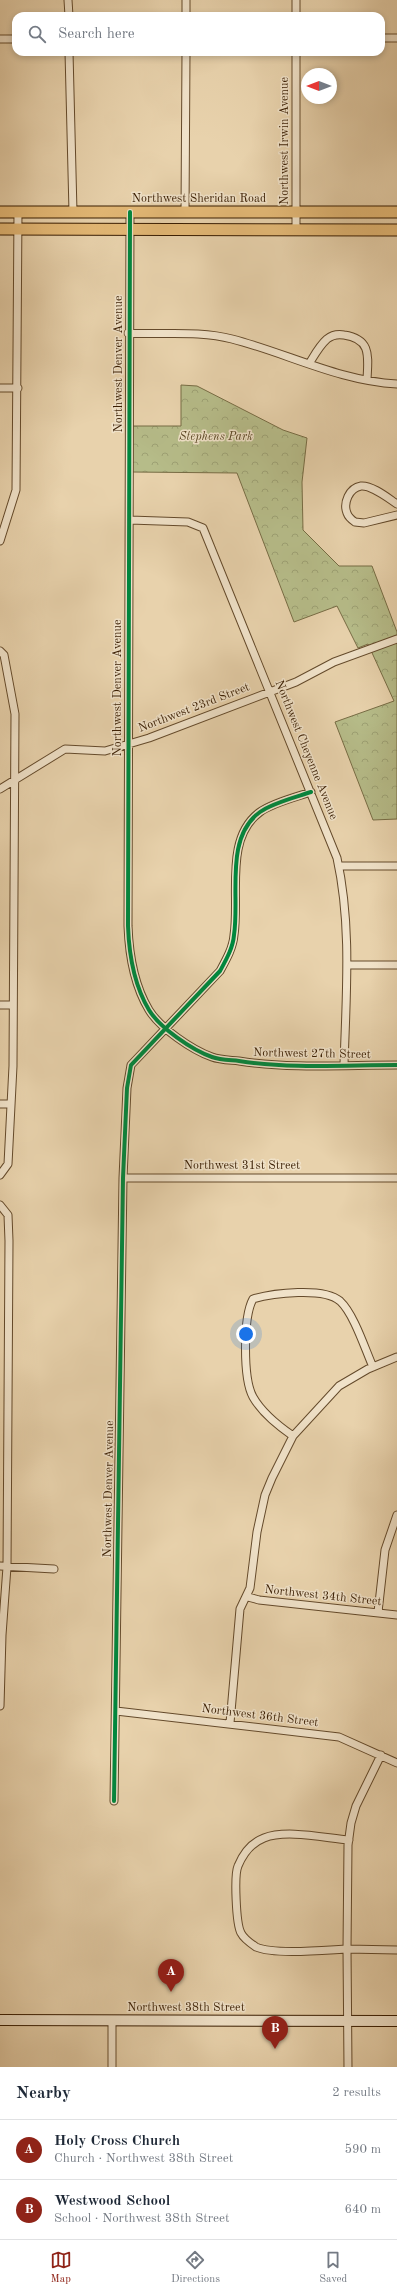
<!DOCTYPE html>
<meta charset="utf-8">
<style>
:root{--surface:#fff;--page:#f6f6f7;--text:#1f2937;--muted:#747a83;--line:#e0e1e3;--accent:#8f2418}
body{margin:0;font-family:"Old Standard TT",serif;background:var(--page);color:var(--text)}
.compass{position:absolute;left:301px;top:68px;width:36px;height:36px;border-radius:50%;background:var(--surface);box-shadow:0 2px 6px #0003;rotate:270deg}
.you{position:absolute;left:246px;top:1334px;width:14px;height:14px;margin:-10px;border:3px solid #fff;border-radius:50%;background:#1a73e8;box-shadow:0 0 0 6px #1a73e833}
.badge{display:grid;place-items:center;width:26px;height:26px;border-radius:50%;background:var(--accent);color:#fff;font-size:13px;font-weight:700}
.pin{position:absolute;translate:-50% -33px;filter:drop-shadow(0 1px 2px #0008)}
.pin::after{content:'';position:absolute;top:21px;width:14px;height:12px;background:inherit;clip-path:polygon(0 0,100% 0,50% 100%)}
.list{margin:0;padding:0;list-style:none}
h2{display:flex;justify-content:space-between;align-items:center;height:52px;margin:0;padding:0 16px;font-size:17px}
h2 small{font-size:13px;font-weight:400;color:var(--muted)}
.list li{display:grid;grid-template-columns:26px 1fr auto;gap:12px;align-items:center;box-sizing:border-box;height:60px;padding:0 16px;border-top:1px solid var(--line)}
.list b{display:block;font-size:15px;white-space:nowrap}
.list p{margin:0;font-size:13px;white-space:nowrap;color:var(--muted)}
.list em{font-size:13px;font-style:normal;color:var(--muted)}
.icon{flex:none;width:22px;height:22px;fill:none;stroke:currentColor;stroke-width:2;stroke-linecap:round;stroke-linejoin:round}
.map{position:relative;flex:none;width:397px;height:2067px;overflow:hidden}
.search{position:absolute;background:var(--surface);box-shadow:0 2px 6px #0003;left:12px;right:12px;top:12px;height:44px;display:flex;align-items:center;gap:10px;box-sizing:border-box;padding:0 14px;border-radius:12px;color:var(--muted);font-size:15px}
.sheet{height:172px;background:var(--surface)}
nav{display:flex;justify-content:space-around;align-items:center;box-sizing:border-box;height:56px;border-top:1px solid var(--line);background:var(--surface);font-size:11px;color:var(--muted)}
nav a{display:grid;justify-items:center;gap:2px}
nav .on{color:var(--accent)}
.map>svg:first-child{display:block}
.forest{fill:url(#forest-crowns);stroke:#776c44}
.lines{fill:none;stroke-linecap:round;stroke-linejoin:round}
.street-casing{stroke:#644a2b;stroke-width:9}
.secondary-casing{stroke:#381c00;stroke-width:12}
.primary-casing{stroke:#381c00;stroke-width:13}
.street{stroke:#f0e2c9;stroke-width:7}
.secondary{stroke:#f0e2c9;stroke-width:10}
.primary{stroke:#e4b976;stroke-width:11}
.cycleway-casing{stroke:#f0e2c9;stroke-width:6}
.cycleway{stroke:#00873e;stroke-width:4}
.labels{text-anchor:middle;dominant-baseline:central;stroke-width:3;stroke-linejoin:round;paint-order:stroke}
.street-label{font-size:12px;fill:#381c00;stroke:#f0e2c9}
.park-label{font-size:12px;font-style:italic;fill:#584422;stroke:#f0e2c9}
</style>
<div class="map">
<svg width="397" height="2067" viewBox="0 0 397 2067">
<defs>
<pattern id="forest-crowns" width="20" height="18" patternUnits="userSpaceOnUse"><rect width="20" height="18" fill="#b6bc89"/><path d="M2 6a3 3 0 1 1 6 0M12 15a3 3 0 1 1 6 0" fill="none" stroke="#9da174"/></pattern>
</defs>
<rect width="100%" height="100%" fill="#e8d2ac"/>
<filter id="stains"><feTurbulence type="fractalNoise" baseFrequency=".005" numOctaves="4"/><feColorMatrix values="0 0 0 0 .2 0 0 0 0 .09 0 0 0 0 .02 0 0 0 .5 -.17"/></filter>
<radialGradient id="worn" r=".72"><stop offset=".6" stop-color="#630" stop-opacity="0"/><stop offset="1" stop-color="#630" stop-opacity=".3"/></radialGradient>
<path class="forest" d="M181,385l16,1 86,44 24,8 -5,44 1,48 36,36h33l25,66v187l-24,1 -38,-98 59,-21 -26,-57 -10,4 -21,-42 -43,16 -57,-149 -105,-1v-46h49z"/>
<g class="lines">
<g class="street-casing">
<path id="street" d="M68,0l1,16
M186,0v16
M296,0v16
M381,38h16
M0,39h16
M69,52l4,160
M130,212l-2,714c1,28 6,59 21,84 11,18 43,40 63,47 8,3 18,3 27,4 52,8 106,4 158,4
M185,212l1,-160
M296,230v-178
M128,333c34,2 71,-3 104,6 55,14 107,42 165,45
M309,364c5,-8 10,-18 18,-25 5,-4 11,-5 17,-4 28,4 24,22 23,45
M0,388h18
M397,504c-9,-6 -25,-19 -36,-18 -12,2 -18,17 -14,27 1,3 5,7 8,9l9,1 33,-8
M130,520l58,2 15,6 134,330c15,68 9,138 7,207
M0,541l16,-51 2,-278
M0,651l4,4 11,59 -2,352 -5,98 -8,11
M0,789l65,-40 40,2 44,-13 147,-56 38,-20 63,-23
M339,866h58
M347,965h50
M0,1005h13
M0,1104h10
M123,1178h274
M0,1205l8,10 1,26 -2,326 -5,68 -2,71
M293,1436c-16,-11 -31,-23 -40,-39 -10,-18 -10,-80 0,-98 20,-6 71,-12 87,2 14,13 25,48 33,66
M0,1566l54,3
M248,1597l11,3 138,15
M378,1612l7,-62 12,-35
M116,1711l223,26 58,26
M230,1723l10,-114 10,-21 7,-56 8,-37 7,-17 21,-42 46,-50 29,-17 29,-12
M381,1755l-25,51 -5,17 -3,22 -1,104 50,1
M114,1801l9,-623 4,-90 4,-23 89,-94c6,-11 13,-23 14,-36 6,-39 -10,-97 26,-123 12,-9 36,-15 51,-20
M112,2021v46
M348,2067l-1,-118c-21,1 -73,6 -91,-2 -6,-4 -12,-8 -15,-14 -5,-9 -7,-58 -3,-67 5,-12 13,-23 26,-28 22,-9 61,0 85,2"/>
</g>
<g class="secondary-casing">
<path id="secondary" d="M0,2020l397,1"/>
</g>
<g class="primary-casing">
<path id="primary" d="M0,212h397
M0,229l397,1"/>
</g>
<use href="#street" class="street"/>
<use href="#secondary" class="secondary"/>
<use href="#primary" class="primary"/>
<g class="cycleway-casing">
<path id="cycleway" d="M130,212l-2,714c1,28 6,59 21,84 11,18 43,40 63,47 8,3 18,3 27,4 52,8 106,4 158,4
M114,1801l9,-623 4,-90 4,-23 89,-94c6,-11 13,-23 14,-36 6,-39 -10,-97 26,-123 12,-9 36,-15 51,-20"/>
</g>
<use href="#cycleway" class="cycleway"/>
</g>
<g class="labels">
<g class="street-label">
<text transform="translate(285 141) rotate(-90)">Northwest Irwin Avenue</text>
<text x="199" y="199">Northwest Sheridan Road</text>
<text transform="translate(119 364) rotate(-90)">Northwest Denver Avenue</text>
<text transform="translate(118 688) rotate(-90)">Northwest Denver Avenue</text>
<text transform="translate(194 708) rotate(-21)">Northwest 23rd Street</text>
<text transform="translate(306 750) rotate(68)">Northwest Cheyenne Avenue</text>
<text transform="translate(312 1054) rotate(1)">Northwest 27th Street</text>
<text x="242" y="1166">Northwest 31st Street</text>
<text transform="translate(109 1489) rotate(-89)">Northwest Denver Avenue</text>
<text transform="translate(323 1596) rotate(6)">Northwest 34th Street</text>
<text transform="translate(260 1716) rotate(7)">Northwest 36th Street</text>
<text x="186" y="2008">Northwest 38th Street</text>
</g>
<g class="park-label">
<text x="216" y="437">Stephens Park</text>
</g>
</g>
<rect width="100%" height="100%" filter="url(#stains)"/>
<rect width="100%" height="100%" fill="url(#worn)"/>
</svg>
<svg class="compass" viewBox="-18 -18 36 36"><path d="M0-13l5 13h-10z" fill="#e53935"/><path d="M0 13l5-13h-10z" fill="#747a83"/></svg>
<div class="you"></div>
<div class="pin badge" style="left:171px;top:1992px">A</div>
<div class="pin badge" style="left:275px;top:2049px">B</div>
<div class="search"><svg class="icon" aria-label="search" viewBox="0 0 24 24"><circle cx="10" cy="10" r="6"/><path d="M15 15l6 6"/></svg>Search here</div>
</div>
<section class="sheet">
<h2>Nearby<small>2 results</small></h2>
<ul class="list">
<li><span class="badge">A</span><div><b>Holy Cross Church</b><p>Church · Northwest 38th Street</p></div><em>590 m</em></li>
<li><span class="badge">B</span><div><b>Westwood School</b><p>School · Northwest 38th Street</p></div><em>640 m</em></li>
</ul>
</section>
<nav>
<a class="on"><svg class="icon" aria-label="map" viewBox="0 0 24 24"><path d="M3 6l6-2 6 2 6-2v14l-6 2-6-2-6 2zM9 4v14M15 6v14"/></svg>Map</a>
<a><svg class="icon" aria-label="directions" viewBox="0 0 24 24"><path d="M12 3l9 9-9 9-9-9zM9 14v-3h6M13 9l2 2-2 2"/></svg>Directions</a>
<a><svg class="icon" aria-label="saved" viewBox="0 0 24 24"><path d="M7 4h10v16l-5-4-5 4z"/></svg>Saved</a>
</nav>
